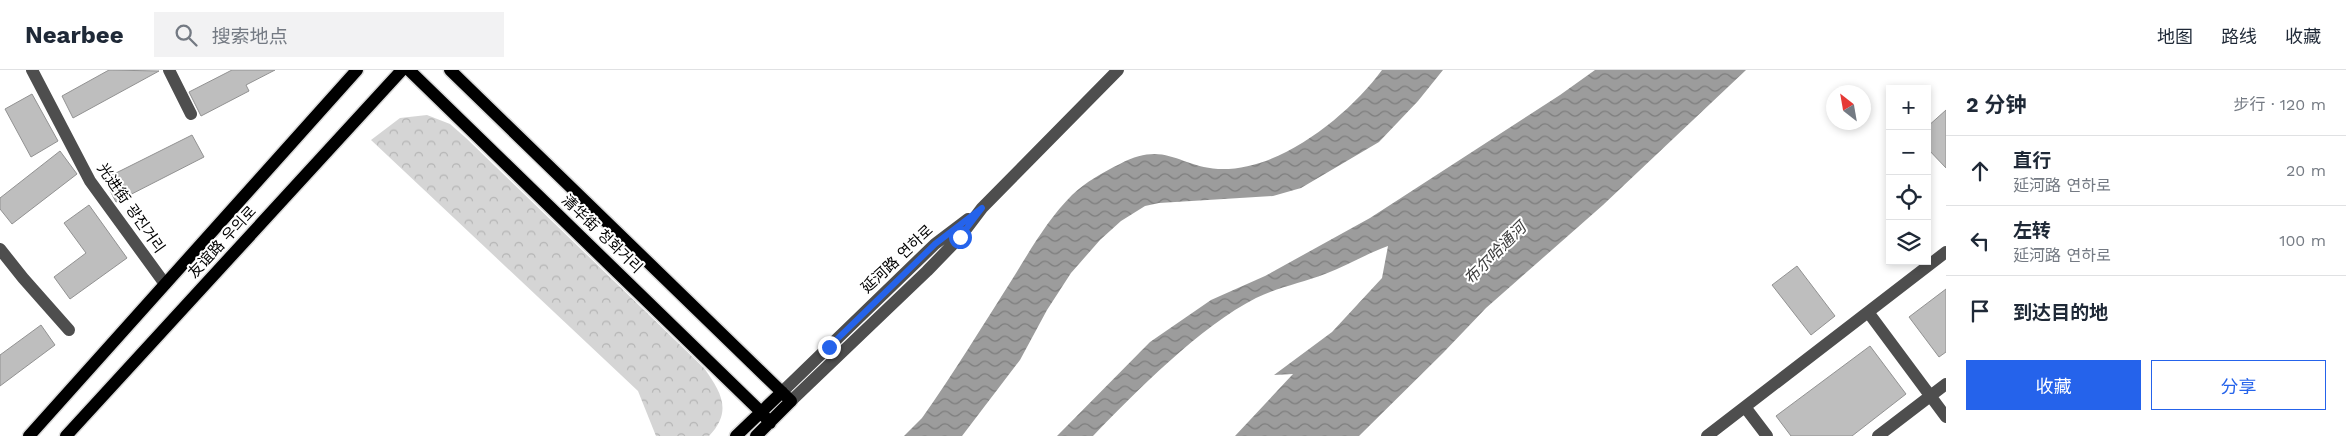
<!DOCTYPE html>
<html lang="zh">
<meta charset="utf-8">
<style>
:root{--surface:#fff;--page:#f2f2f3;--text:#1f2937;--muted:#747a83;--line:#e0e1e3;--accent:#2563eb}
body{margin:0;font-family:"Work Sans","Noto Sans SC","Noto Sans KR",sans-serif;background:var(--page);color:var(--text)}
.controls{position:absolute;right:15px;top:15px;display:grid;overflow:hidden;border-radius:0px;box-shadow:0 2px 8px #0003}
.controls button{width:45px;height:45px;display:grid;place-items:center;padding:0;border:0;border-bottom:1px solid var(--line);background:var(--surface);color:var(--text);font:25px sans-serif}
.compass{position:absolute;left:1826px;top:15px;width:45px;height:45px;border-radius:50%;background:var(--surface);box-shadow:0 2px 8px #0003;rotate:329deg}
.stop{position:absolute;width:15px;height:15px;margin:-11px;border:4px solid #2563eb;border-radius:50%;background:#fff}
.stop.end{background:#2563eb;border-color:#fff;box-shadow:0 1px 5px #0008}
.list{margin:0;padding:0;list-style:none}
h2{display:flex;justify-content:space-between;align-items:center;height:65px;margin:0;padding:0 20px;font-size:21px}
h2 small{font-size:16px;font-weight:400;color:var(--muted)}
.list li{display:grid;grid-template-columns:32px 1fr auto;gap:15px;align-items:center;box-sizing:border-box;height:70px;padding:0 20px;border-top:1px solid var(--line)}
.list b{display:block;font-size:19px;white-space:nowrap}
.list p{margin:0;font-size:16px;white-space:nowrap;color:var(--muted)}
.list em{font-size:16px;font-style:normal;color:var(--muted)}
.actions{display:flex;gap:10px;padding:15px 20px}
.actions a{flex:1;padding:11px 0;border:1px solid var(--accent);border-radius:0px;text-align:center;font-size:18px;color:var(--accent)}
.actions .main{background:var(--accent);color:#fff}
.icon{flex:none;width:28px;height:28px;fill:none;stroke:currentColor;stroke-width:2;stroke-linecap:round;stroke-linejoin:round}
.map{position:relative;flex:none;width:1946px;height:366px;overflow:hidden}
header{display:flex;align-items:center;gap:30px;box-sizing:border-box;height:70px;padding:0 25px;background:var(--surface);border-bottom:1px solid var(--line)}
header strong{font-size:24px}
nav{display:flex;gap:28px;margin-inline-start:auto;font-size:18px}
.search{width:350px;height:45px;background:var(--page);display:flex;align-items:center;gap:12px;box-sizing:border-box;padding:0 18px;border-radius:0px;color:var(--muted);font-size:19px}
main{display:flex}
aside{flex:1;background:var(--surface)}
.map>svg:first-child{display:block}
.forest{fill:url(#forest-crowns)}
.water{fill:url(#water-waves)}
.building{fill:#bebebe;stroke:#929292}
.lines{fill:none;stroke-linecap:round;stroke-linejoin:round}
.major-casing{stroke:#dbdbdb;stroke-width:15}
.minor{stroke:#4e4e4e;stroke-width:12}
.major{stroke:#000;stroke-width:12}
.route{stroke:#2563eb;stroke-width:6}
.labels{text-anchor:middle;dominant-baseline:central;stroke-width:4;stroke-linejoin:round;paint-order:stroke}
.street-label{font-size:15px;fill:#000;stroke:#fff}
.water-label{font-size:16px;font-style:italic;fill:#3d3d3d;stroke:#fff}
</style>
<header>
<strong>Nearbee</strong>
<div class="search"><svg class="icon" aria-label="search" viewBox="0 0 24 24"><circle cx="10" cy="10" r="6"/><path d="M15 15l6 6"/></svg>搜索地点</div>
<nav><a>地图</a><a>路线</a><a>收藏</a></nav>
</header>
<main>
<div class="map">
<svg width="1946" height="366" viewBox="0 0 1946 366">
<defs>
<pattern id="forest-crowns" width="20" height="18" patternUnits="userSpaceOnUse" patternTransform="scale(1.25)"><rect width="20" height="18" fill="#d5d5d5"/><path d="M2 6a3 3 0 1 1 6 0M12 15a3 3 0 1 1 6 0" fill="none" stroke="#b5b5b5"/></pattern>
<pattern id="water-waves" width="16" height="10" patternUnits="userSpaceOnUse" patternTransform="scale(1.25)"><rect width="16" height="10" fill="#9c9c9c"/><path d="M0 5q4-4 8 0t8 0" fill="none" stroke="#7d7d7d"/></pattern>
</defs>
<rect width="100%" height="100%" fill="#fff"/>
<path class="forest" d="M427,45l23,9 16,14 238,230c17,24 29,43 5,68h-53l-18,-45 -267,-251 29,-22z"/>
<path class="water" d="M1382,0h61l-25,31 -39,41 -78,46 -28,8 -114,7 -14,3 -24,15 -21,19 -29,33 -24,37 -27,50 -58,76h-58l18,-18c32,-45 61,-93 91,-140 18,-29 35,-59 59,-83 14,-13 31,-23 48,-31 45,-24 59,3 98,5 61,3 130,-53 164,-99z
M1595,0h151l-143,135 -117,103 -43,45 -84,83h-124l58,-62 -19,1 58,-43 50,-54 6,-32c-22,8 -42,20 -63,28 -23,9 -47,13 -69,24 -55,28 -120,93 -163,138h-36l93,-94 61,-42 54,-24 105,-58 190,-123z"/>
<path class="building" d="M109,0l50,1 -86,47 -11,-22z
M232,0h43l-29,15 3,6 -48,25 -12,-24z
M32,24l26,47 -27,16 -26,-48z
M1946,40v58l-19,-20v-21z
M192,65l12,22 -88,45 -12,-23z
M60,81l17,23 -65,50 -12,-15v-11z
M89,135l38,53 -57,41 -16,-22 32,-24 -22,-30z
M1797,196l38,50 -24,19 -39,-50z
M1946,219v63l-7,5 -30,-40z
M41,255l14,20 -55,41v-31z
M1870,276l36,48 -54,42h-61l-15,-20z"/>
<g class="lines">
<g class="major-casing">
<path id="major" d="M409,0l352,342 9,11
M450,0l341,331 -35,35
M29,366l328,-366
M66,366l336,-366
M736,366l46,-44"/>
</g>
<path class="minor" d="M32,0l58,111 75,103
M169,0l22,44
M0,179l23,29 46,52
M1868,242l78,105
M782,322l153,-148 33,-25
M791,331l136,-130 33,-34 22,-29 136,-138
M1745,337l22,29
M1707,366l239,-184
M1878,366l68,-52"/>
<use href="#major" class="major"/>
</g>
<g class="lines">
<path class="route" d="M829,277l106,-103 47,-36 -22,29"/>
</g>
<g class="labels">
<g class="street-label">
<text transform="translate(131 138) rotate(55)">光进街 광진거리</text>
<text transform="translate(602 164) rotate(44)">清华街 청화거리</text>
<text transform="translate(222 172) rotate(-47)">友谊路 우의로</text>
<text transform="translate(897 189) rotate(-43)">延河路 연하로</text>
</g>
<g class="water-label">
<text transform="translate(1495 183) rotate(-45)">布尔哈通河</text>
</g>
</g>
</svg>
<div class="controls">
<button>+</button>
<button>−</button>
<button><svg class="icon" aria-label="locate" viewBox="0 0 24 24"><circle cx="12" cy="12" r="6"/><path d="M12 2v4M12 18v4M2 12h4M18 12h4"/></svg></button>
<button><svg class="icon" aria-label="layers" viewBox="0 0 24 24"><path d="M12 4l9 5-9 5-9-5zM3 14l9 5 9-5"/></svg></button>
</div>
<svg class="compass" viewBox="-18 -18 36 36"><path d="M0-13l5 13h-10z" fill="#e53935"/><path d="M0 13l5-13h-10z" fill="#747a83"/></svg>
<div class="stop" style="left:960px;top:167px"></div>
<div class="stop end" style="left:829px;top:277px"></div>
</div>
<aside>
<h2>2 分钟<small>步行 · 120 m</small></h2>
<ul class="list">
<li><svg class="icon" aria-label="ahead" viewBox="0 0 24 24"><path d="M12 20V5M6 11l6-6 6 6"/></svg><div><b>直行</b><p>延河路 연하로</p></div><em>20 m</em></li>
<li><svg class="icon" aria-label="left" viewBox="0 0 24 24"><path d="M17 20v-9H6M10 6l-5 5 5 5"/></svg><div><b>左转</b><p>延河路 연하로</p></div><em>100 m</em></li>
<li><svg class="icon" aria-label="arrive" viewBox="0 0 24 24"><path d="M6 21V4h12l-3 4 3 4H6"/></svg><div><b>到达目的地</b></div></li>
</ul>
<div class="actions"><a class="main">收藏</a><a>分享</a></div>
</aside>
</main>
